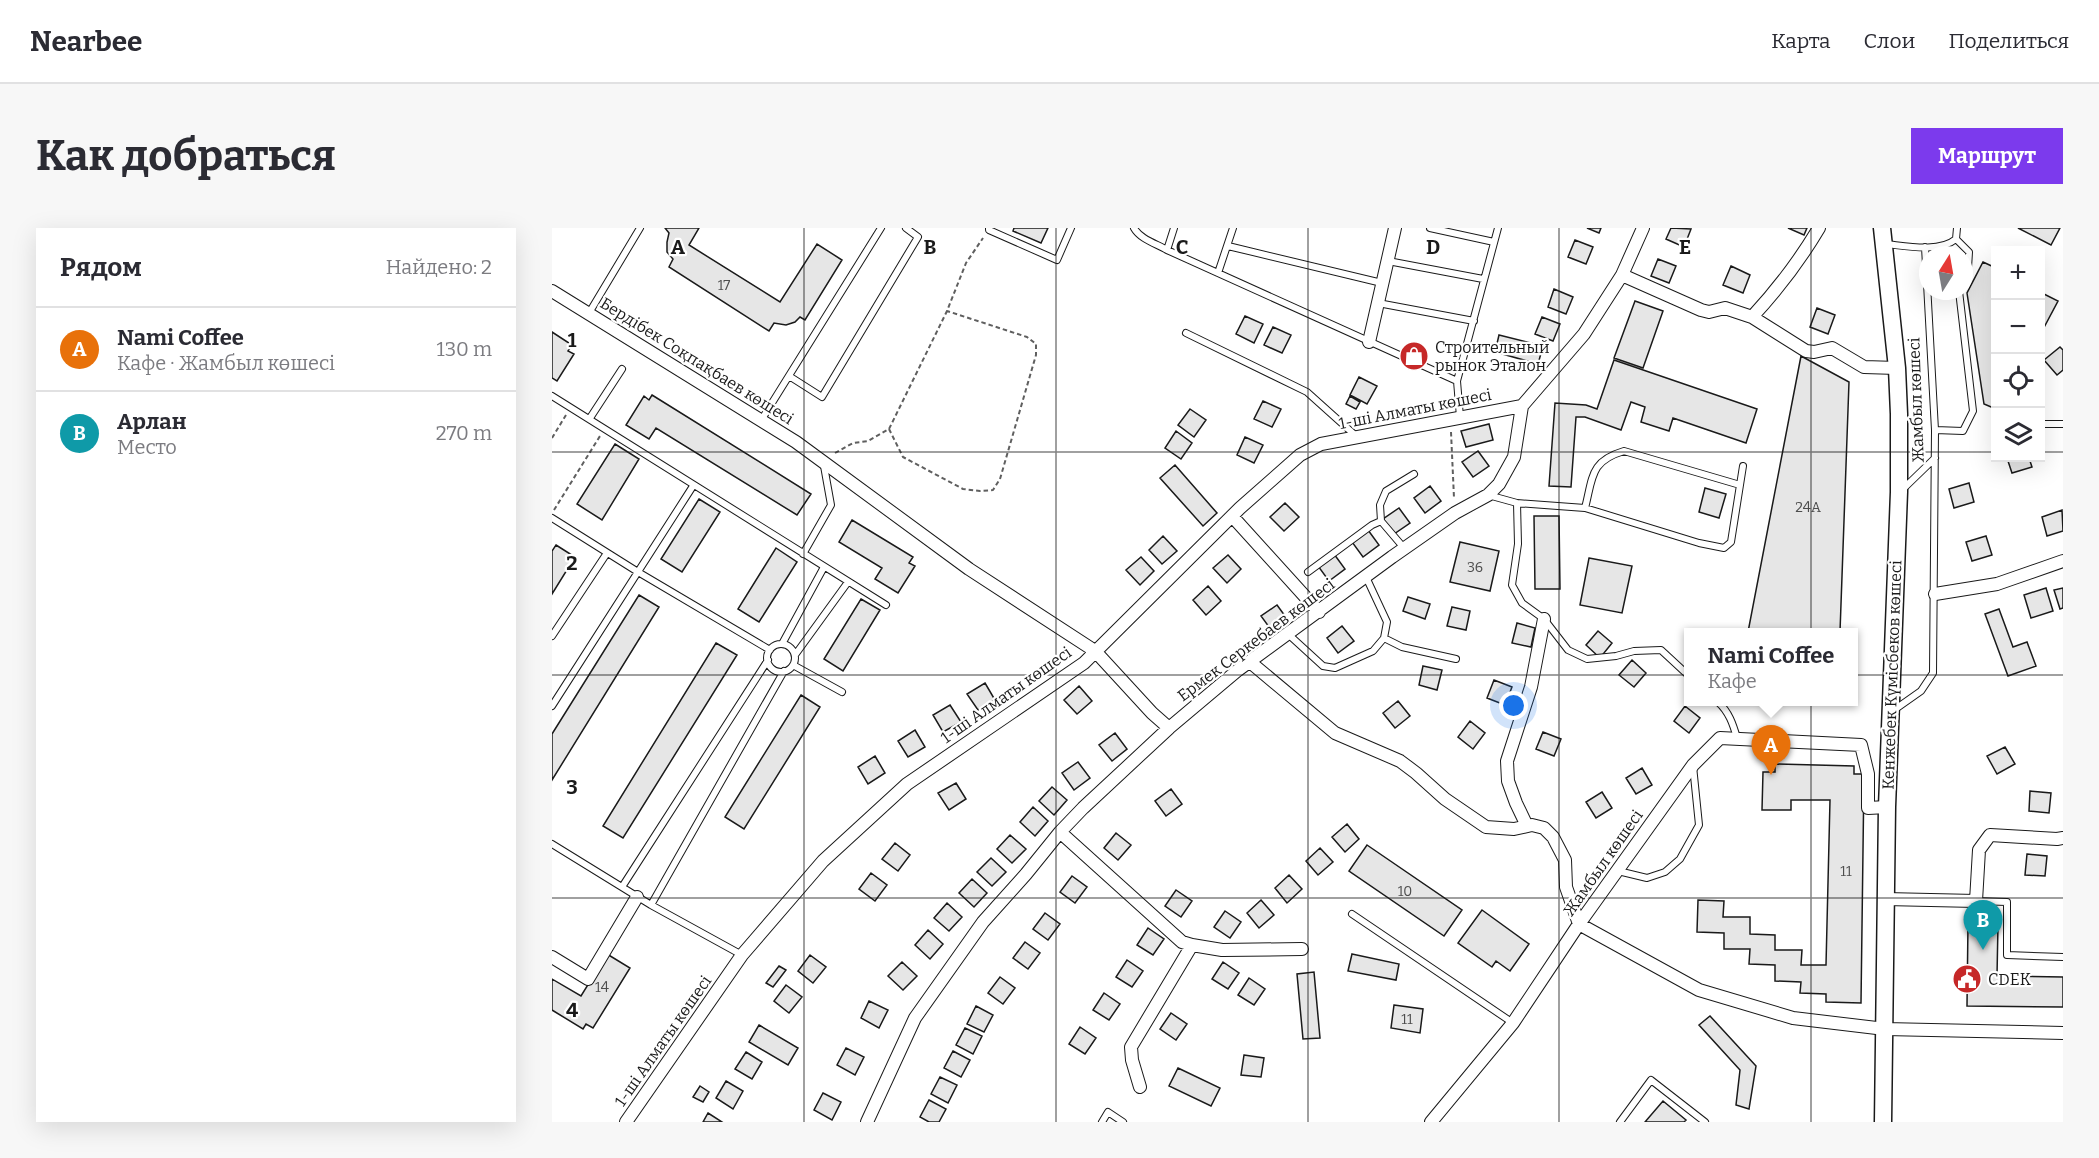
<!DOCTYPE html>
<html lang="ru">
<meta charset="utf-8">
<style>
:root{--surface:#fff;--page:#f7f7f7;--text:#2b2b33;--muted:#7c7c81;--line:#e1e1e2;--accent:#7c3aed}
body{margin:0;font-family:Bitter,serif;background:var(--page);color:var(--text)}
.controls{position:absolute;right:18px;top:18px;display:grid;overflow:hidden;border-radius:0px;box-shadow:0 6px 24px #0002}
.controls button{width:54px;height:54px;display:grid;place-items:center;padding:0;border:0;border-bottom:2px solid var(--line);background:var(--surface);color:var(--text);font:30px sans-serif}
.compass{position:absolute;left:1367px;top:18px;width:54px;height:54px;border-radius:50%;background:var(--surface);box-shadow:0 6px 24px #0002;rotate:11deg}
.you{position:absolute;left:962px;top:478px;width:21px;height:21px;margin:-15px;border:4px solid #fff;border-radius:50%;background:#1a73e8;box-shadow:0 0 0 9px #1a73e833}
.badge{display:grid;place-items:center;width:39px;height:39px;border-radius:50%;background:var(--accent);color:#fff;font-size:20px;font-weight:700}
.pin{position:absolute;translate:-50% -50px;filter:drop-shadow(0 2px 3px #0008)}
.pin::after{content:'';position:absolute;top:32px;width:21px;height:18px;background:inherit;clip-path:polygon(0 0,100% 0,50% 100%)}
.popup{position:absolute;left:1132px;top:400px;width:174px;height:78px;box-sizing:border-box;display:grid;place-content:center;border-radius:0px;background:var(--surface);filter:drop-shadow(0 2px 4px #0005);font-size:20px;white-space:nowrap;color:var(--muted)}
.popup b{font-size:22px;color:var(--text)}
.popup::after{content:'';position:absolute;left:50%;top:100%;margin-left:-12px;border:12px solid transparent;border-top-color:var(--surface)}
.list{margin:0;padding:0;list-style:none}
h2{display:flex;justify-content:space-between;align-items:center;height:78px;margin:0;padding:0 24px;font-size:26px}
h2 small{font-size:20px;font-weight:400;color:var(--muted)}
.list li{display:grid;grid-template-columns:39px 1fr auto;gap:18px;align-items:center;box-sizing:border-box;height:84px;padding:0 24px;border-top:2px solid var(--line)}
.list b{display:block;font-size:22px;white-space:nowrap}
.list p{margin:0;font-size:20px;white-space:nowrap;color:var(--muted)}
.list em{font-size:20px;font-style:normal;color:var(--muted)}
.icon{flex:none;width:33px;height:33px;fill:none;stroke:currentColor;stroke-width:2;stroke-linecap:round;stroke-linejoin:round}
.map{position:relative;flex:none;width:1511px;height:894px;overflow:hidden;border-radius:0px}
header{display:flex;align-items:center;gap:36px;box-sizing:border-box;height:84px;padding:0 30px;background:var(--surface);border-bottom:2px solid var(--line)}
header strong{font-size:28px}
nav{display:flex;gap:33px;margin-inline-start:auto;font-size:21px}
.intro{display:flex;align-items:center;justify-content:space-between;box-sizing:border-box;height:144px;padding:0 36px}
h1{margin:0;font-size:42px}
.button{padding:15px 27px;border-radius:0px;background:var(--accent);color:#fff;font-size:21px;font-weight:700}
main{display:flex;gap:36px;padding:0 36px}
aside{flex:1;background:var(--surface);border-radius:0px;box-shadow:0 6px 24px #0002}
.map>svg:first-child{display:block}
.building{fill:#e6e6e6;stroke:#1a1a1a;stroke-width:1.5}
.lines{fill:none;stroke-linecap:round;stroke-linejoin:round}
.lane-casing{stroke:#1a1a1a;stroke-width:8}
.street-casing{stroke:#1a1a1a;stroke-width:14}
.secondary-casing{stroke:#1a1a1a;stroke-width:19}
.path{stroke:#5f5f5f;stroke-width:2;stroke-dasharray:4.5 3;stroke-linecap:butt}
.lane{stroke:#fff;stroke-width:6}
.street{stroke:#fff;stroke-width:12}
.secondary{stroke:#fff;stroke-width:16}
.grid{fill:none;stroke:#1a1a1a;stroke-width:1.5;stroke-opacity:0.55}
.labels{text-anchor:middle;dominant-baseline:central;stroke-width:4.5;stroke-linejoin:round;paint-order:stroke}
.number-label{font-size:14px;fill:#4d4d4d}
.poi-label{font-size:16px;fill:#1a1a1a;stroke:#fff;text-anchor:start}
.street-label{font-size:16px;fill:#1a1a1a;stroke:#fff}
.grid-label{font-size:20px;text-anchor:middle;font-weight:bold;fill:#1a1a1a;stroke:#fff;stroke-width:4.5;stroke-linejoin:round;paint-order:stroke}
</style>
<header>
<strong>Nearbee</strong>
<nav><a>Карта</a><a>Слои</a><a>Поделиться</a></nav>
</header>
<div class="intro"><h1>Как добраться</h1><a class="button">Маршрут</a></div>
<main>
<aside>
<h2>Рядом<small>Найдено: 2</small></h2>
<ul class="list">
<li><span class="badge" style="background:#e8710a">A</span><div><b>Nami Coffee</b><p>Кафе · Жамбыл көшесі</p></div><em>130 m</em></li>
<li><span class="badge" style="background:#0f9aa8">B</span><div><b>Арлан</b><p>Место</p></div><em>270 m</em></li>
</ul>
</aside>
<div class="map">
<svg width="1511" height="894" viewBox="0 0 1511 894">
<rect width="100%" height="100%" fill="#fff"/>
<path class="building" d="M113,0h34l-10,17 91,57 37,-58 25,16 -37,60 -5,-3 -5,5 -9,3 -12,-2 -5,8 -100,-64 4,-8 -6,-7v-10l2,-9z
M462,0h34l-7,15 -28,-12z
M1035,0h14l-2,5z
M1119,0l20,1 -7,18 -18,-8z
M1236,0h19l-3,7z
M1466,0h42l-9,17z
M1023,12l18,7 -7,17 -18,-7z
M1106,31l18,7 -7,17 -18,-7z
M1431,34l13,6v141l-12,-5 -17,-111z
M1179,38l19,9 -7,18 -20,-8z
M1002,61l19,8 -7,17 -18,-7z
M1488,64l18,9 -18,34z
M1083,73l28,10 -20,57 -29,-10z
M1265,80l18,7 -7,19 -18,-7z
M693,88l18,8 -9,19 -18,-9z
M990,89l18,7 -7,17 -18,-7z
M721,99l18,8 -9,18 -18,-8z
M0,104l20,13 -4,6 6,3 -17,27 -5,-3z
M947,107l44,11 -5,18 -43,-12z
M1508,119l3,3v20l-6,5 -13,-15z
M1249,128l48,26 -9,250h-92z
M1062,132l143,49 -11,34 -73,-25 -4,13 -28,-9 4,-15 -14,-5 -10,28 -36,-13h-9l-5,70 -22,-1 6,-83 31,2 11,4z
M807,149l18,9 -10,18 -17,-9z
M100,167l159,99 -14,21 -141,-87 -7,11 -23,-14 18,-29 5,4z
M798,168l10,6 -4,7 -10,-5z
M711,173l18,8 -9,18 -18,-8z
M638,181l16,11 -12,17 -16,-12z
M937,196l4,16 -27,7 -5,-16z
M624,203l16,12 -11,16 -16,-11z
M693,209l18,8 -9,18 -17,-8z
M63,216l24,15 -37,61 -25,-16z
M926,223l11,15 -16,11 -11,-15z
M1455,230h22l3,9 -20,6z
M623,237l42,48 -14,13 -43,-48z
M1417,255l5,19 -20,6 -5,-19z
M878,258l11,15 -16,12 -11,-15z
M1153,260l21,6 -7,24 -20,-6z
M147,271l21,13 -38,60 -21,-13z
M733,275l14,14 -15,14 -14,-14z
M847,280l11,15 -16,11 -11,-15z
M1510,282l1,21 -16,5 -5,-19z
M982,288h25l1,73h-25z
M300,292l61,37 -4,6 6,3 -17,27 -23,-14 7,-11 -43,-26z
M816,302l11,15 -16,12 -11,-15z
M611,308l14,15 -15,13 -13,-14z
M1434,308l6,19 -20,6 -6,-19z
M908,314l39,9 -9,40 -40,-9z
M4,317l19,12 -23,37v-43z
M224,320l21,14 -38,60 -21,-13z
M782,326l11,15 -16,12 -11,-15z
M676,327l13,14 -14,14 -14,-15z
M589,329l13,14 -14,14 -14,-15z
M1037,330l43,8 -10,47 -42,-8z
M656,358l13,15 -15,14 -13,-15z
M1494,360l7,23 -22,7 -7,-23z
M1511,360v20l-3,1 -6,-19z
M87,367l20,12 -107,173v-46z
M856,369l22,7 -5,15 -22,-8z
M309,371l19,11 -37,61 -19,-12z
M725,377l11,15 -16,11 -11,-15z
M900,379l18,4 -4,19 -19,-4z
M1447,381l14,38 14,-5 9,24 -28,10 -23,-62z
M965,395l18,5 -4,19 -19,-4z
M790,398l12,15 -16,12 -11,-15z
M1046,403l14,12 -12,15 -14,-13z
M164,415l21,12 -114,183 -20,-12z
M1080,432l14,13 -12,14 -15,-12z
M871,438l19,4 -5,20 -18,-5z
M942,452l18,7 -7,18 -18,-7z
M433,455l10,17 -17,10 -11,-16z
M527,458l13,15 -15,13 -13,-14z
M249,467l19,12 -76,122 -19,-12z
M846,473l12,15 -15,12 -12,-15z
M398,477l11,17 -18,10 -10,-17z
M1133,478l15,12 -11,15 -15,-12z
M918,493l15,12 -12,16 -15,-12z
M363,502l10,17 -17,10 -10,-16z
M991,504l18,7 -7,17 -18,-7z
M563,505l12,16 -15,12 -13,-16z
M1453,519l10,17 -18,10 -10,-18z
M323,528l10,17 -17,11 -10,-17z
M526,534l12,16 -16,12 -12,-17z
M1223,536l79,2v8h10l-3,229 -35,-1v-8l-26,-1 1,-11 -26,-1v-16l-26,-1 1,-15h-26v-16l-27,-1 1,-32 26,1 -1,16h27v17l25,1v15h27l-1,15h25l4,-165h-39v10h-29l1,-38h12z
M1090,540l10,17 -16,9 -10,-16z
M404,555l10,16 -17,11 -11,-17z
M500,559l15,13 -13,15 -15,-14z
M619,561l11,15 -16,12 -11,-15z
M1478,563l21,2 -2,20 -20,-2z
M1050,564l10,16 -16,10 -10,-16z
M481,579l15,14 -13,15 -15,-14z
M795,596l12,15 -14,13 -13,-15z
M564,605l15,12 -13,15 -14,-12z
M458,607l16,14 -14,14 -15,-14z
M343,615l15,12 -12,16 -16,-12z
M815,617l95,65 -18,26 -95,-65z
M768,620l13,14 -15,13 -12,-14z
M1475,626l20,2 -2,20 -20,-1z
M439,630l15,14 -14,14 -15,-14z
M319,645l16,12 -12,16 -16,-12z
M737,647l13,14 -15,14 -12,-15z
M520,648l15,11 -12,16 -15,-11z
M420,651l15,14 -13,14 -15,-14z
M624,662l16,11 -11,16 -16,-11z
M709,672l13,15 -15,13 -12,-15z
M395,675l15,14 -13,14 -15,-13z
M930,682l47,34 -19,27 -14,-10 -4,6 -34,-24z
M673,683l16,11 -11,16 -16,-11z
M493,685l15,11 -12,16 -15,-11z
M1416,695l30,1 -1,52 66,1v30l-96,-1z
M596,700l16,11 -11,16 -16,-10z
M376,702l15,14 -13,15 -15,-14z
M473,714l15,11 -12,16 -15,-11z
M55,726l23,14 -37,60 -7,-4 -3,5 -31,-19v-31l29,17z
M800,726l47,10 -3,16 -48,-9z
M258,727l16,12 -13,16 -15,-12z
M575,732l16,11 -11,16 -16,-10z
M350,734l15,14 -14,14 -15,-14z
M671,734l16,11 -11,16 -16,-10z
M227,738l7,4 -13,17 -7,-4z
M762,744l6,66 -17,1 -6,-65z
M448,749l15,11 -12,16 -15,-11z
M697,750l16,11 -11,16 -16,-10z
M234,757l16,12 -13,16 -15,-12z
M552,765l16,11 -11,16 -16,-10z
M317,773l19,9 -9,18 -18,-10z
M842,777l29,4 -3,24 -29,-5z
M424,778l17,9 -9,17 -17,-8z
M619,785l16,11 -11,16 -16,-11z
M1158,788l46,50 -7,43 -13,-4 4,-35 -41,-45z
M207,797l39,23 -10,17 -39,-23z
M528,799l16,11 -11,16 -16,-10z
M413,800l17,8 -9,18 -17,-9z
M294,820l18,9 -9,18 -18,-10z
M401,823l17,9 -9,17 -17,-9z
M194,824l16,10 -10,17 -17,-10z
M692,827l20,3 -3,19 -20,-2z
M626,840l42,20 -9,18 -42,-20z
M388,849l17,8 -9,18 -17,-9z
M174,853l17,10 -10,18 -17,-11z
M148,858l9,6 -6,10 -10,-5z
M271,865l18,9 -9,18 -18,-10z
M377,872l17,9 -7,13h-10l-9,-5z
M1111,873l23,19 -2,2h-39z
M156,885l14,9h-19z"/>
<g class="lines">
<g class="lane-casing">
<path id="lane" d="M437,0v2l68,30 14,-32
M582,0c6,11 23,16 33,22l290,131
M878,0l64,14
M1404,11l13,13 -1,16 -4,7
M1334,16c20,2 53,9 70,-5l1,-11
M676,18l154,37
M615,22l7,-22
M836,33l95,18
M666,45l15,-45
M826,75l96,18
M37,85l51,-85
M634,105l121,59 49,44
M237,148l33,21 96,-160 -12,-9
M0,168l334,209
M908,189l-3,-36 41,-153
M38,190l32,-49
M210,191l119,-191
M1488,196h23
M1383,202l28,1 10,-20 -14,-120
M1350,262l33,-32
M936,267l29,8 68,5 114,35 25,5 7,-6 12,-76
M965,275l1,41 -6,41 10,18 22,16 24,31 19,9 29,-3 18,-5 27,-1 27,25
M1033,280c8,-31 5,-47 39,-57l116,34
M0,290l86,54 132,78
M852,320l-23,-27 -1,-16 6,-14 28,-17
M251,326l28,-49 -7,-39
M756,344l64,-47 9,-4
M736,406l35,32 12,2 38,-17 11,-13 3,-16 -21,-45
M0,408l55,-83
M832,410l18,9 54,12
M230,416l42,-77
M215 430a14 14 0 1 1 28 0a14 14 0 1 1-28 0Z
M243,427l53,-73
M241,437l49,27
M1166,474c11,10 15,22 19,36
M0,478l141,-220
M1342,482l27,-19 12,-18 2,-243 -10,-183
M0,616l99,61 91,50
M1066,643l29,7 18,-6 15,-13 19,-34 -6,-59
M70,659l146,-227
M1424,673l31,1v53l56,2
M99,677l133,-234
M800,686l161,109
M550,894l6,-10 15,10
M1068,894l31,-42 54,42"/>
</g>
<g class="street-casing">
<path id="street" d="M1070,47l79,35 8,2 16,-4 27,9c26,-28 48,-57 67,-89
M0,63l244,151 173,127 126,82 57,62 17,15
M1200,89l54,34 8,1 18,-4 32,19 33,1
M817,114l26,-114
M680,288l87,96
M1383,366l62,-10 66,-23
M698,434l85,71 65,28 16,12 29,26 41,28 28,2 18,-4 12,3 9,9 12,23 1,27 13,37 120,66 94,28 92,11 178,4
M975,598l-11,-23 -8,-22 -1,-20 24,-74 13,-68
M508,604l122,110 10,3
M1333,671l91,2 3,-51 11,-15 67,4 6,-1
M0,729l36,22 49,-82
M588,859l-8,-27 -1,-13 61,-102 30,5 80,-1
M74,894l116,-167 81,-94 84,-77 177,-121 156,-155 60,-53 21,-11 201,-38
M315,894l48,-104 68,-96 43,-48 34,-42 23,-24 86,-80 69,-58 154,-113 63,-44 33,-18 11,-11 15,-27 8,-51 62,-72 38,-59 21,-47
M879,894l82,-99 66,-99 114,-159 27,-27 141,7 7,29v34l19,-1"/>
</g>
<g class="secondary-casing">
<path id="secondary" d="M1330,0l15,140 2,46v78l-12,315 -4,315"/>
</g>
<path class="path" d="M337,201l14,28 60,32 17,2 13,-1 7,-11 36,-124v-11l-9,-7 -80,-26
M899,204l3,66
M0,210l14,-23
M283,225l18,-10 15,-2 21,-12 58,-118 19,-48 17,-25
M2,282l46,-74"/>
<use href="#lane" class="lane"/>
<use href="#street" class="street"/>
<use href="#secondary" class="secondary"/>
</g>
<path class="grid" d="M252,0v894M504,0v894M756,0v894M1007,0v894M1259,0v894M0,224h1444M1488,224h23M0,447h1511M0,670h1511"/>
<defs>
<g id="shop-disc" transform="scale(1.5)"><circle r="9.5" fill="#c62828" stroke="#fff"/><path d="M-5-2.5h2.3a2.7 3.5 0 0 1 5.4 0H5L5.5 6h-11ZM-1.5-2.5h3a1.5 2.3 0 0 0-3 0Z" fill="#fff"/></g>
<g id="civic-disc" transform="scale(1.5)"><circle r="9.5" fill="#c62828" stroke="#fff"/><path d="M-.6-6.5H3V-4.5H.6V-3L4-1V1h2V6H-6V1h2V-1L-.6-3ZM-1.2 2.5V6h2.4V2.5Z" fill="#fff"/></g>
</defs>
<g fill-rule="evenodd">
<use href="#shop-disc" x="862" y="128"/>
<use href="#civic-disc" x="1415" y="751"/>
</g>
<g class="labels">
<g class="number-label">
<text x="172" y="57">17</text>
<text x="1256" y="279">24А</text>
<text x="923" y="339">36</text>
<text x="1294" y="643">11</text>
<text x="853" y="663">10</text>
<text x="50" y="759">14</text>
<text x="855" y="791">11</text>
</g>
<g class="poi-label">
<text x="883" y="119">Строительный<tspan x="883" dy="18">рынок Эталон</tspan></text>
<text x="1436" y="751">CDEK</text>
</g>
<g class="street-label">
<text transform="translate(145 133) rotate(32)">Бердібек Соқпақбаев көшесі</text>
<text transform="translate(1364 172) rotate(-92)">Жамбыл көшесі</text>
<text transform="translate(863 181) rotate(-11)">1-ші Алматы көшесі</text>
<text transform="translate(704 412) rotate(-37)">Ермек Серкебаев көшесі</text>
<text transform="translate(1340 447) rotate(-88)">Кенжебек Күмісбеков көшесі</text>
<text transform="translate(454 467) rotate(-35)">1-ші Алматы көшесі</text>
<text transform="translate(1051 635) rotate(-55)">Жамбыл көшесі</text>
<text transform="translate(111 813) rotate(-55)">1-ші Алматы көшесі</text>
</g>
</g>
<g class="grid-label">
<text x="126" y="26">A</text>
<text x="378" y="26">B</text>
<text x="630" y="26">C</text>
<text x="881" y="26">D</text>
<text x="1133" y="26">E</text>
<text x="20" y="119">1</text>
<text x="20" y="342">2</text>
<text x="20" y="566">3</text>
<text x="20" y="789">4</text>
</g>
</svg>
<div class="controls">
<button>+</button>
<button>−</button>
<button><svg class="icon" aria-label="locate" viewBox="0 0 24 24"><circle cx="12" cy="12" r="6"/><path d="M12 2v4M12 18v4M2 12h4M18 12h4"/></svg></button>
<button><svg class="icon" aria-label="layers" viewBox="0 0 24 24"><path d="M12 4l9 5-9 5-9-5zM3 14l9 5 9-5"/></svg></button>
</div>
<svg class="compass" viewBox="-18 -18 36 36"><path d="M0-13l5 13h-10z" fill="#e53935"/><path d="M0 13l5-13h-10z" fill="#7c7c81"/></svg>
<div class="you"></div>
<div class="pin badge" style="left:1219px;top:547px;background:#e8710a">A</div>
<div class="popup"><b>Nami Coffee</b>Кафе</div>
<div class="pin badge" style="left:1431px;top:722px;background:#0f9aa8">B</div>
</div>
</main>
